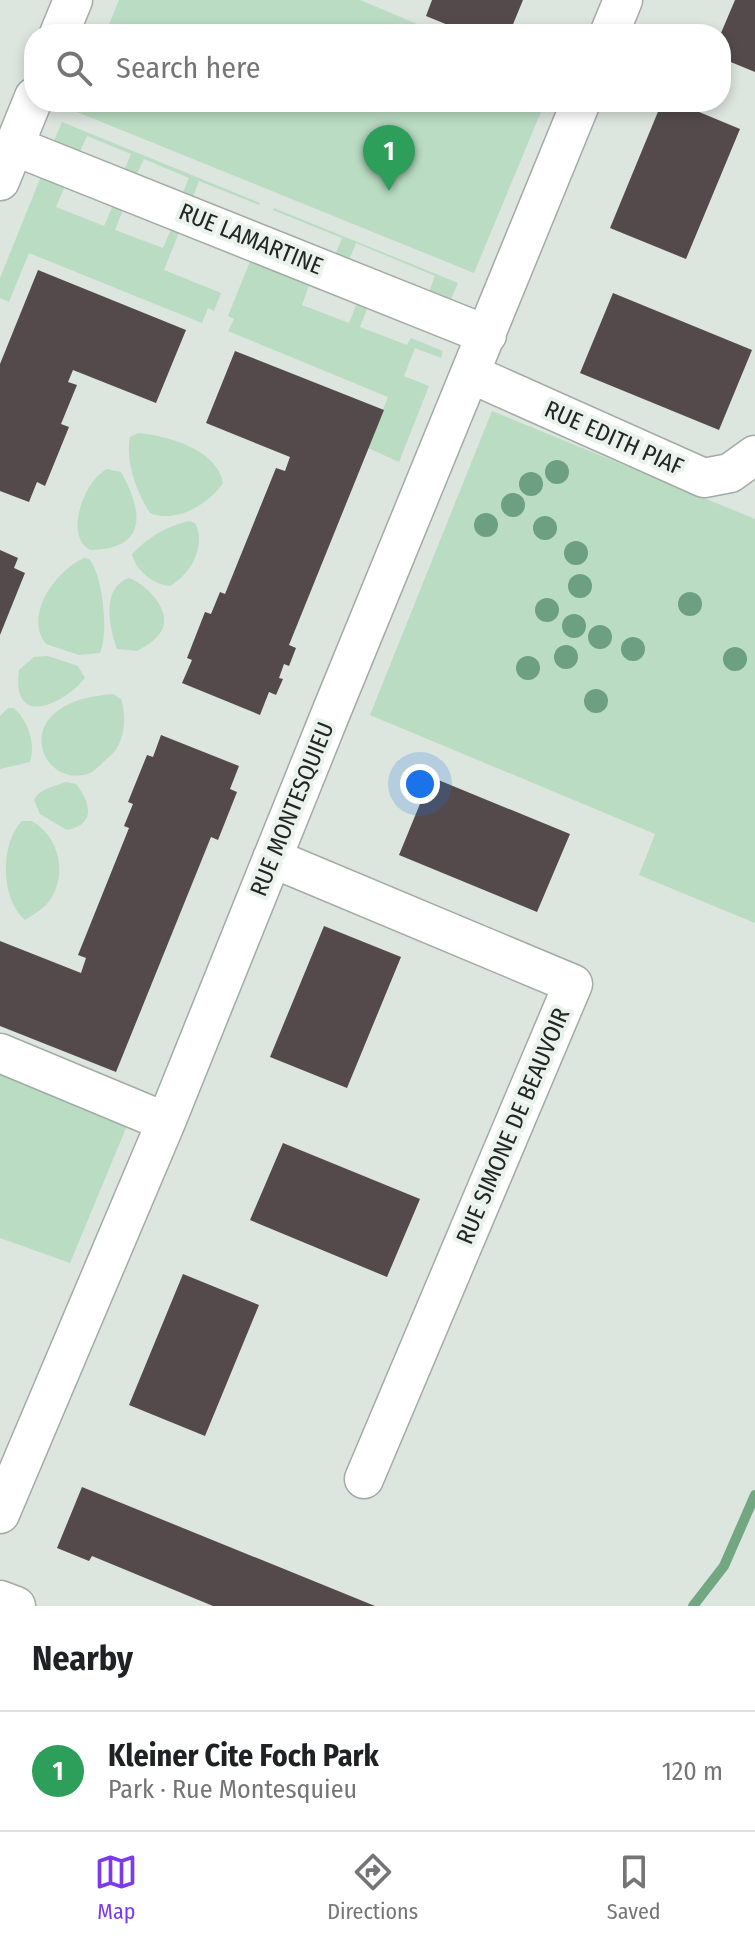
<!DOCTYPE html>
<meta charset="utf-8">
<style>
:root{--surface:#fff;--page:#f6f6f6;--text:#202124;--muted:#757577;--line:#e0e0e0;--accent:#7c3aed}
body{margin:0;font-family:"Fira Sans Condensed",sans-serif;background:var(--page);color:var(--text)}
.you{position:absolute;left:420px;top:784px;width:28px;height:28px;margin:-20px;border:6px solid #fff;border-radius:50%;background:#1a73e8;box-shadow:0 0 0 12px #1a73e833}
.badge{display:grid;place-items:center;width:52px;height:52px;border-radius:50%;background:var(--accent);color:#fff;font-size:26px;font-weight:700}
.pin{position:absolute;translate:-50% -66px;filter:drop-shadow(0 2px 4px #0008)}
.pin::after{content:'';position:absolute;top:42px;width:28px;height:24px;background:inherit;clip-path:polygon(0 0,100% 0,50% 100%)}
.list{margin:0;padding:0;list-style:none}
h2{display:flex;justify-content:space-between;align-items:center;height:104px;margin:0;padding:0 32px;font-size:34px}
h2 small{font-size:26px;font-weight:400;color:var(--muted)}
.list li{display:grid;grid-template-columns:52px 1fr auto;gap:24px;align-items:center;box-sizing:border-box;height:120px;padding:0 32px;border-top:2px solid var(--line)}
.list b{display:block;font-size:30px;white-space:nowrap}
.list p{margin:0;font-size:26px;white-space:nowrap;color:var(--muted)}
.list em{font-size:26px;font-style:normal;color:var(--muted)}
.icon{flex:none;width:44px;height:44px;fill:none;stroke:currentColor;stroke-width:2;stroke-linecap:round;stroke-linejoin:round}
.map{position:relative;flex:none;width:755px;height:1606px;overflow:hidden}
.search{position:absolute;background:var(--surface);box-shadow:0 4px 12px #0003;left:24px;right:24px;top:24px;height:88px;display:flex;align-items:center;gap:20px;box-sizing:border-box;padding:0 28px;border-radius:32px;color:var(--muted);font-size:30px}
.sheet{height:224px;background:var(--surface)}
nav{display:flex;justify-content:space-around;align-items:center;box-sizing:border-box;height:112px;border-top:2px solid var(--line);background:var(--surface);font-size:22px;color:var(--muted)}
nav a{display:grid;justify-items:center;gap:4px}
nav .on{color:var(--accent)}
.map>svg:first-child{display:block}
.green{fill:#badcc3}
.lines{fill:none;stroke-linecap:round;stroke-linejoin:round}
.stream{stroke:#72a781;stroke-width:10}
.building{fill:#544a4c}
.minor-casing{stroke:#a2aba4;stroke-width:41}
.minor{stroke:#fff;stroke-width:38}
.tree{fill:#6da083}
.labels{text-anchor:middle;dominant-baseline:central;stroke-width:8;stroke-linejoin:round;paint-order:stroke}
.street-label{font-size:24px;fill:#232624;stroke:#e9f3eb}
</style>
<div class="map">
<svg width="755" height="1606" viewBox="0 0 755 1606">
<rect width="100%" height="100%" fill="#dce5de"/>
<path class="green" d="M119,0h241l81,34h-336z
M70,102h475l-71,171 -407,-165z
M62,122l198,81 -1,2 -60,-24 -8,21 -10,-5 8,-19 -45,-19 -10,21 -12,-5 9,-21 -44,-18 -10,22 -26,-10z
M42,174l24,9 -10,24 48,19 10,-23 10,4 -9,23 48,18 9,-21 8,3 -16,40 57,23 -7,18 -6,-3 -6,15 -173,-70 -20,49 -9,-4v-20z
M274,208l184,75 -10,23 -21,-9 8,-21 -79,-33 -9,22 -14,-5 9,-22 -69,-28z
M251,259l59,23 -8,23 47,18 9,-23 11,4 -9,23 47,18 4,-7 32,13 -2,7 -26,-10 -11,28 25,10 -30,76 -31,-14 20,-51 -160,-66 6,-12 -6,-3z
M492,411l263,108v404l-116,-48 16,-41 -285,-119z
M138,433c30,3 79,16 85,50 -14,21 -47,41 -73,30 -13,-20 -25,-51 -20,-76z
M107,469l14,3c23,41 26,77 -31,78 -27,-15 -5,-70 17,-81z
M189,521l6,2c12,23 -5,52 -25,63 -16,-1 -35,-16 -38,-32 16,-17 35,-28 57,-33z
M84,558l5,1c14,16 20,75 11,94l-21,2 -33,-11c-23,-28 10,-74 38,-86z
M129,578c17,6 43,32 33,52 -5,10 -16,16 -25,21l-20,-2c-8,-22 -16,-61 12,-71z
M48,656l30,10 7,12c-22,27 -74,51 -66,-8l15,-13z
M113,694l8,5c6,18 4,45 -12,58 -6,5 -13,13 -19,16 -36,14 -63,-29 -40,-55 16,-18 41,-22 63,-24z
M8,708h6c14,14 22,34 16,54l-30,7v-53z
M66,782l10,2c14,18 21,40 -9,46l-27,-16 -6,-14c5,-11 21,-14 32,-18z
M22,821h10c29,17 37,58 14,84 -6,6 -14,10 -21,15 -25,-21 -25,-77 -3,-99z
M0,1061l131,55 -61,147 -70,-25z"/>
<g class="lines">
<path class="stream" d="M693,1606l31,-40 31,-71"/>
</g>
<path class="building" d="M432,0h91l-14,34h-39l-44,-18z
M735,0h20v72l-34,-14v-25z
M662,102h13l65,27 -54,130 -76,-31z
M38,270l148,60 -30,73 -83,-33 -5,12 9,3 -16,39 8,3 -24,59 -8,-4 -8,20 -29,-11v-127z
M613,293l139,57 -33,80 -139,-57z
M235,351l149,59 -95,235 7,3 -7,18 -5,-2 -5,14 4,1 -7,16 -7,-3 -9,23 -78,-32 10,-23 -5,-2 18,-46 6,2 9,-22 5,2 51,-126 9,3 5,-14 -84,-34z
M0,550l18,8 -4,10 11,5 -25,62z
M161,735l78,31 -9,23 7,3 -19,48 -7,-3 -95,235 -116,-46v-85l81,32 5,-15 -8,-3 51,-127 -5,-2 9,-22 -5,-2 19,-47 6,2z
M431,777l139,57 -33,78 -138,-57z
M324,926l77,31 -54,131 -77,-31z
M283,1143l137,56 -33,78 -137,-57z
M183,1274l76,31 -54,131 -76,-31z
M82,1487l293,119h-162l-121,-50 -3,5 -32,-13z"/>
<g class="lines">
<g class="minor-casing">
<path id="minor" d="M59,34l14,-34
M609,34l14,-34
M14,146l473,189
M0,181l34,-84
M471,374l233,104 26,-5 25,-18
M272,858l301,126 -209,495
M0,1053l166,69
M0,1514l166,-392 164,-407 251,-613
M0,1600l16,6"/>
</g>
<use href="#minor" class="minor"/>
</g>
<g class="tree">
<circle cx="557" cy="472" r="12"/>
<circle cx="531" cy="484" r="12"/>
<circle cx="513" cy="505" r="12"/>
<circle cx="486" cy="525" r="12"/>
<circle cx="545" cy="528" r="12"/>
<circle cx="576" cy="553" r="12"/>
<circle cx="580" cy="586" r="12"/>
<circle cx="690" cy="604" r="12"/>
<circle cx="547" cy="610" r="12"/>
<circle cx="574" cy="626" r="12"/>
<circle cx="600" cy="637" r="12"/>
<circle cx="633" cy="649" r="12"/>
<circle cx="566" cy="657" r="12"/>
<circle cx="735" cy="659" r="12"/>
<circle cx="528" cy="668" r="12"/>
<circle cx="596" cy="701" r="12"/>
</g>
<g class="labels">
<g class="street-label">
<text transform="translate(251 239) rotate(22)">RUE LAMARTINE</text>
<text transform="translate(614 438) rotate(24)">RUE EDITH PIAF</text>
<text transform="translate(292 809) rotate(-68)">RUE MONTESQUIEU</text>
<text transform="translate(513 1126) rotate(-67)">RUE SIMONE DE BEAUVOIR</text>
</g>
</g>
</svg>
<div class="you"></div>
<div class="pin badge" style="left:389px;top:191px;background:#2e9e5b">1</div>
<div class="search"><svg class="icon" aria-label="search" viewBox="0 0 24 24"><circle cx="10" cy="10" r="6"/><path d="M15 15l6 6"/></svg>Search here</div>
</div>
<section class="sheet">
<h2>Nearby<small></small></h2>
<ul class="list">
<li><span class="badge" style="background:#2e9e5b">1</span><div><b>Kleiner Cite Foch Park</b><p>Park · Rue Montesquieu</p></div><em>120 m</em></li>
</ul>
</section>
<nav>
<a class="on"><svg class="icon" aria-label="map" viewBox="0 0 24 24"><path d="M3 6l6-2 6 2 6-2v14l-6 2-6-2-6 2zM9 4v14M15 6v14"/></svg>Map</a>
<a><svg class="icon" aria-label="directions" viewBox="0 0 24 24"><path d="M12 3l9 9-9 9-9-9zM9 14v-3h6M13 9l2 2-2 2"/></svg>Directions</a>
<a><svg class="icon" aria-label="saved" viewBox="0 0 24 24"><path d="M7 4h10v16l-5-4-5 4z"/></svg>Saved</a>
</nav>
